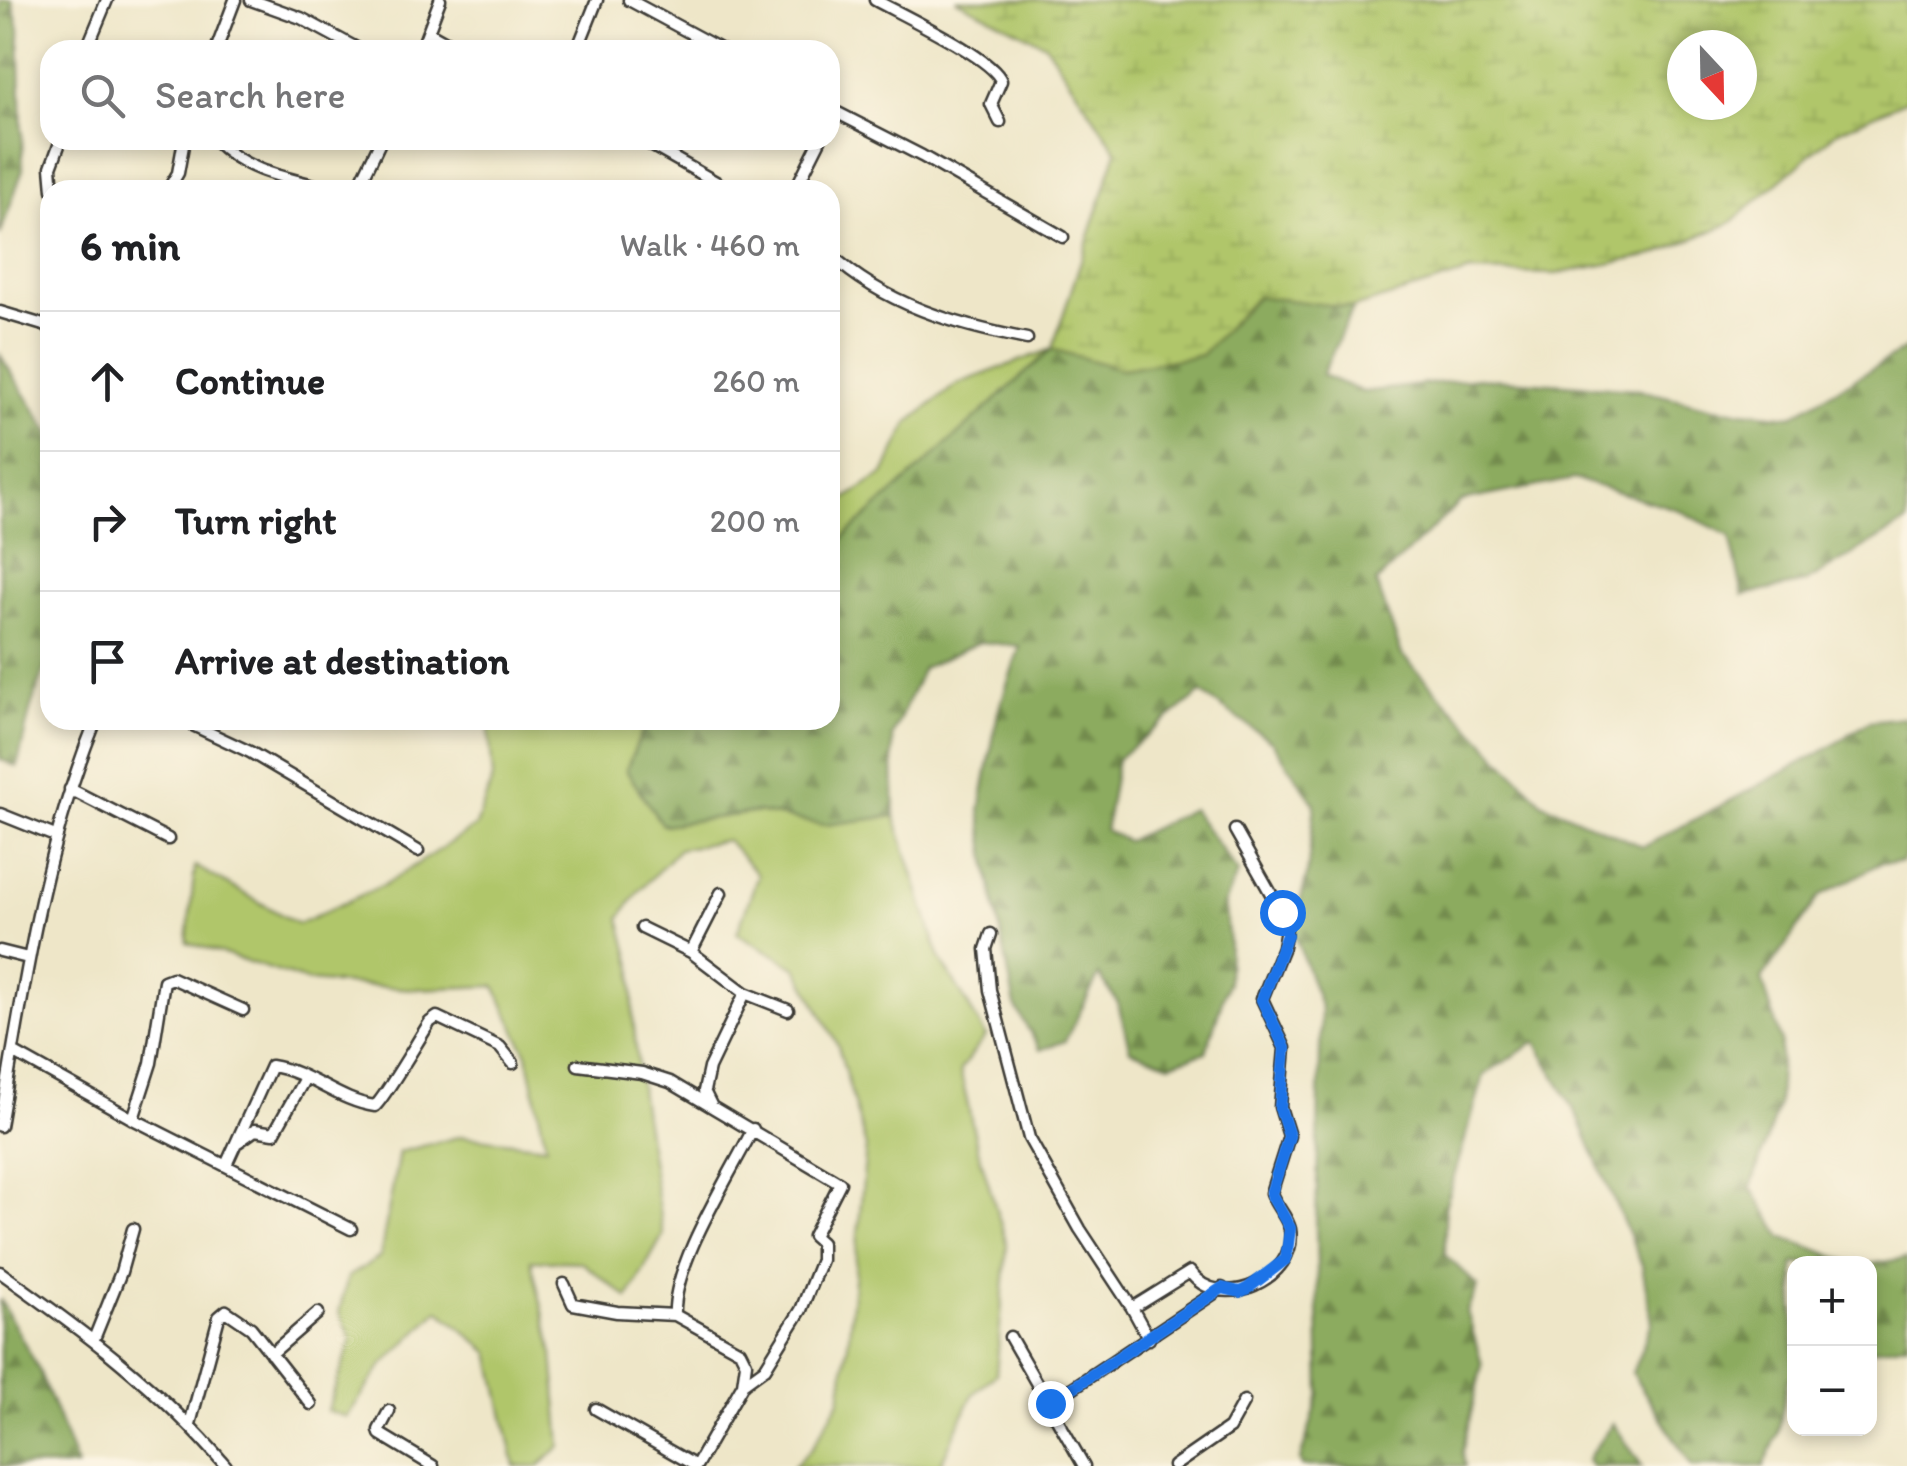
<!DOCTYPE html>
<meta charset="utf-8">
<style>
:root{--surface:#fff;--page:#f2f2f2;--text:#202124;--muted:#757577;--line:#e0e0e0}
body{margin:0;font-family:Itim,sans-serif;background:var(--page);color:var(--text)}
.controls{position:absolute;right:30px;bottom:30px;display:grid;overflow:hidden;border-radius:20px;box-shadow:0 5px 15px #0003}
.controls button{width:90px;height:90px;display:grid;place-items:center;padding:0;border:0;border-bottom:2px solid var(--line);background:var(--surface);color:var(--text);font:50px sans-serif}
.compass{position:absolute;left:1667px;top:30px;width:90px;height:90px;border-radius:50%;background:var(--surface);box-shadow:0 5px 15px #0003;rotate:158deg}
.stop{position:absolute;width:30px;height:30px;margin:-22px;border:8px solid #1a73e8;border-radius:50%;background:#fff}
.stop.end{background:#1a73e8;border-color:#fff;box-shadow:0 2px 10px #0008}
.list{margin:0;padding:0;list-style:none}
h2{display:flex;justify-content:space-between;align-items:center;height:130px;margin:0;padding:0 40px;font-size:42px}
h2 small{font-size:32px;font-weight:400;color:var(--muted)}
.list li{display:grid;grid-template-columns:65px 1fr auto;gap:30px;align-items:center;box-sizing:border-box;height:140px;padding:0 40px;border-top:2px solid var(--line)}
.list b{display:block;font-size:38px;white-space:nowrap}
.list em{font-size:32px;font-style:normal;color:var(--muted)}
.icon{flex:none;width:55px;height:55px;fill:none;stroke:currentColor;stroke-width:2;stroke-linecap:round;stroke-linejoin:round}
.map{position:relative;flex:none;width:1907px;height:1466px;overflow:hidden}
.search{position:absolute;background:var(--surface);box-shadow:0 5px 15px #0003;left:40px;top:40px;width:800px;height:110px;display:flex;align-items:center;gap:25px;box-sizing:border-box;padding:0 35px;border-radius:30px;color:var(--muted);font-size:38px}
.panel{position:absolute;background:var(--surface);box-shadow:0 5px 15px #0003;left:40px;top:180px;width:800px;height:550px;border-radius:30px}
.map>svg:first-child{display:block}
.green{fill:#b0c66a;stroke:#667143;stroke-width:2.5}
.forest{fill:url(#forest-firs);stroke:#54643d;stroke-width:2.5}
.wetland{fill:url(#wetland-marsh);stroke:#667143;stroke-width:2.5;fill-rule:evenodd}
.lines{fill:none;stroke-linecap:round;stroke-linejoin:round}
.minor-casing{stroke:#3c3a36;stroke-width:15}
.minor{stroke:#fff;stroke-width:10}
.route{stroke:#1a73e8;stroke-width:12}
</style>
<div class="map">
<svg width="1907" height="1466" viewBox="0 0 1907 1466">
<defs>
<pattern id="forest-firs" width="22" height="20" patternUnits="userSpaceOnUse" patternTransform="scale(2.5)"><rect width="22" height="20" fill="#8cab5e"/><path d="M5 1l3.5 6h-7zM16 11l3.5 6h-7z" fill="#728a4d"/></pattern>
<pattern id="wetland-marsh" width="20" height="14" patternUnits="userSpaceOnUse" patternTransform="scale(2.5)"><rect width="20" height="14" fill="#b0c66a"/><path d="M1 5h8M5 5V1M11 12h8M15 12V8" fill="none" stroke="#97aa5b"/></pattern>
</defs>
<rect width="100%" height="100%" fill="#fcf5e5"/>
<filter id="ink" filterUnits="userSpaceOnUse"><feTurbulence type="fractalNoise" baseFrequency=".01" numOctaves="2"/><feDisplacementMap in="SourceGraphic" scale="20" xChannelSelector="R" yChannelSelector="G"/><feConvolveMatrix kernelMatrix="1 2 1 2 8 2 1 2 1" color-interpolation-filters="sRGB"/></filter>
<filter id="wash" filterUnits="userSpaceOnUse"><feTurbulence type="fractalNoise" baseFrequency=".0048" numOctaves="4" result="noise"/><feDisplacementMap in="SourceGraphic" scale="40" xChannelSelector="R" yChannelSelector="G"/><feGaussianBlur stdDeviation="2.25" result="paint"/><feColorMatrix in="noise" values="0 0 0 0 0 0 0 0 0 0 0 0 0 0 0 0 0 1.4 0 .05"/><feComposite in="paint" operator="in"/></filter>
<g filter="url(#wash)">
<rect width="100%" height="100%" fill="#eee6c8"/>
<path class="green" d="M1052,349l-215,196 -7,5v-41l54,-35 25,-52 48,-38z
M488,720h159l-21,50 37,55 95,-13 66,13 71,-9 44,140 47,80 -26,34 17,76 30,99 -11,129 -23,20 -33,72h-146l18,-18 28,-48 9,-64 17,-189 -28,-101 -41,-78 -60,-35 21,-58 -31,-35 -48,9 -41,43 -18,26 13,51v49l8,78 22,139 -35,63 -47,-36 -50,-2 22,94 8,92 -22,20h-24l-25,-113 -51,-43 -58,57 -34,50 -20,-6 25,-72 -13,-27 9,-35 32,-20 19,-105 63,-16 84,10 -19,-92 -32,-68 -82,3 -106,-8 -120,-39 8,-76 103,58 88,-40 90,-58 17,-49z"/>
<path class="forest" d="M0,0h12l7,28 4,141 -23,66z
M1257,296l96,12 -31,67 41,17 115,-14 158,11 78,19 77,8 116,-68v174l-103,61 -61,12 -13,-59 -54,-27 -102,-30 -113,22 -85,81 26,73 141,148 100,44 186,-99 40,-27 35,-4 3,10v122l-5,13 -21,1 -62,34 -57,82 19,63 -3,64 -27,81 31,50 71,26 -59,1v112l-6,2 -10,56 -14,32h-72l-60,-93 20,-51 -10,-57 -65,-150 -41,-73 -52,33 -39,132v48l33,31 -11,25 15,54 -20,87 3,14h-163l-2,-6 20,-67 -4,-166 5,-219 -28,-78 14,-55 8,-71 -43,-62 -71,-49 -84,66 -12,71 22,11 65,-32 46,64 -14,30 5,39 -1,40 -22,70 -36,12 -40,-14 -12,-47 -19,-28 -34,66 -25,9 -25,-44 -26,-132 -9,-64 18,-98 22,-66 -40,-4 -57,26 -31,68 3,80 -71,9 -66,-13 -96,13 -36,-55 21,-50h183v-170l222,-201 70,20 79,-14z
M0,355l50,78v222l-19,52 -14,60 -17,-8z
M1907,1258v86l-37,6v-86z
M0,1299l38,69 39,98h-77z
M1613,1423l29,43h-51l-4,-7z"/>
<path class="wetland" d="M956,0h951v100l-71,32 -105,91 -77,32 -98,19 -86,-2 -117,36 -96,-12 -56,59 -79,14 -70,-20 65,-198 -72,-107zM1682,45h60v60h-60z"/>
</g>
<g filter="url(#ink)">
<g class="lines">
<g class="minor-casing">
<path id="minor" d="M251,0l50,18 59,32
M629,0l93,50
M875,0c25,14 119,58 126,81l-10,23 9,18
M428,32l32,18
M89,50l1,-9 17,-41
M216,50l19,-50
M421,50l19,-50
M577,50l20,-50
M830,109l92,47 141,81
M215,140c30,33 78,39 119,50
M642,140l88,50
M53,190l-2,-23 10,-27
M168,190l10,-17 6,-33
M357,190l24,-50
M795,190l25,-50
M830,254c55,51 126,71 197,85
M0,312l50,15
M830,418v12
M182,720l68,32 168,99
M70,789l98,50
M0,814l55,22
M642,928l49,24 54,41 43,17
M991,934l-5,15 4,41 39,148 51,91 52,79
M0,951l28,7
M691,952l30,-59
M13,1052l120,67 218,110
M578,1065l64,8 28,9 170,101 -27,53 8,7v17l-20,50 -36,58 -22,16 -47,82 -100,-57
M711,1105l-7,-14 5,-23 36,-75
M133,1119l18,-56 13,-82 8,-3 71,32
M0,1126c24,-138 42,-275 96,-406
M238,1142l17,-12 19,3 31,-55
M226,1165l45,-99c37,5 67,35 104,40 9,-7 45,-69 55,-84l7,-5 63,30 13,16
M0,1272c83,59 160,116 226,194
M564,1284l9,20 44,8 58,3 65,36 6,12 -3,21
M675,1315c-3,-50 54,-138 78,-186
M1010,1337l74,129
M94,1339l27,-67 12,-43
M1149,1339l-17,-31 58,-36c29,42 109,7 100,-43 -3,-13 -15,-24 -19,-36l18,-57 -9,-29 5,-59 -23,-49 21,-52 4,-25 -52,-92
M271,1354l47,-41
M1050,1403l172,-115
M389,1411l-10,19 1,4 53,32
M190,1424l29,-107 7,-6 25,17 60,76
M1174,1466l55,-38 15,-27"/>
</g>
<use href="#minor" class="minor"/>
</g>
</g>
<g class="lines" filter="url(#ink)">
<path class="route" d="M1050,1403l172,-115 18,4 8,-4 38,-29 4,-31 -19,-34 18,-58 -9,-28 5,-60 -23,-48 25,-65 -5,-23"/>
</g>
</svg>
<div class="controls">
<button>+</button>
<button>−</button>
</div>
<svg class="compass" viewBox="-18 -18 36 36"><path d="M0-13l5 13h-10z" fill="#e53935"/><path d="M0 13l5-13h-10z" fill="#757577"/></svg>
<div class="stop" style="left:1282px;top:912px"></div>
<div class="stop end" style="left:1050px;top:1403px"></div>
<div class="search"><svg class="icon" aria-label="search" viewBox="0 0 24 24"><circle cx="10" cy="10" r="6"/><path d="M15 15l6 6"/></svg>Search here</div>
<section class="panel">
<h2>6 min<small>Walk · 460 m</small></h2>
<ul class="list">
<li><svg class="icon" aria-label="ahead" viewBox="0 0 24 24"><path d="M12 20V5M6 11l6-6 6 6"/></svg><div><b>Continue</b></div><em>260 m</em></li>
<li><svg class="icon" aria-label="right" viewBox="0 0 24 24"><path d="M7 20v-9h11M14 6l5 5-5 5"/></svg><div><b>Turn right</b></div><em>200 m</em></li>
<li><svg class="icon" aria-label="arrive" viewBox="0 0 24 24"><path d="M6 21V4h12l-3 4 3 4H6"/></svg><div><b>Arrive at destination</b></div></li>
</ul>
</section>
</div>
